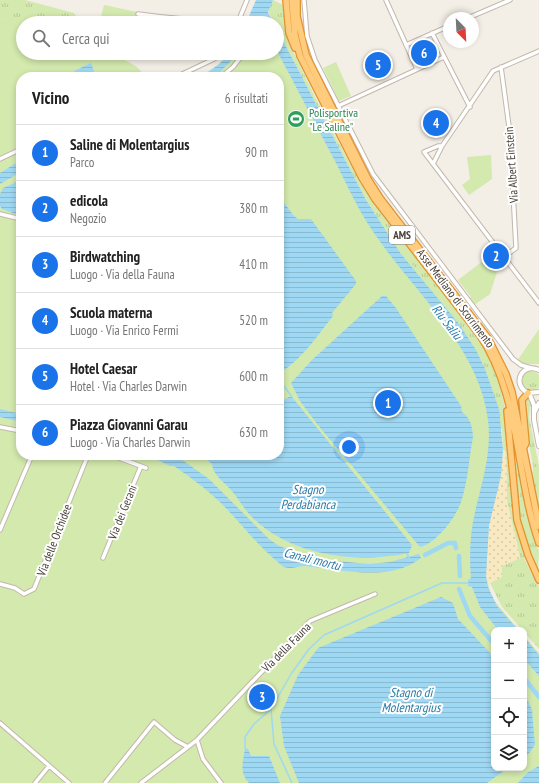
<!DOCTYPE html>
<html lang="it">
<meta charset="utf-8">
<style>
:root{--surface:#fff;--page:#f6f6f6;--text:#222;--muted:#767676;--line:#e0e0e0;--accent:#1a73e8}
body{margin:0;font-family:"PT Sans Narrow",sans-serif;background:var(--page);color:var(--text)}
.controls{position:absolute;right:12px;bottom:12px;display:grid;overflow:hidden;border-radius:8px;box-shadow:0 2px 6px #0003}
.controls button{width:36px;height:36px;display:grid;place-items:center;padding:0;border:0;border-bottom:1px solid var(--line);background:var(--surface);color:var(--text);font:20px sans-serif}
.compass{position:absolute;left:443px;top:12px;width:36px;height:36px;border-radius:50%;background:var(--surface);box-shadow:0 2px 6px #0003;rotate:156deg}
.you{position:absolute;left:349px;top:447px;width:14px;height:14px;margin:-10px;border:3px solid #fff;border-radius:50%;background:#1a73e8;box-shadow:0 0 0 6px #1a73e833}
.badge{display:grid;place-items:center;width:26px;height:26px;border-radius:50%;background:var(--accent);color:#fff;font-size:13px;font-weight:700}
.pin{position:absolute;translate:-50% -50%;border:2px solid #fff;box-shadow:0 1px 4px #0006}
.list{margin:0;padding:0;list-style:none}
h2{display:flex;justify-content:space-between;align-items:center;height:52px;margin:0;padding:0 16px;font-size:17px}
h2 small{font-size:13px;font-weight:400;color:var(--muted)}
.list li{display:grid;grid-template-columns:26px 1fr auto;gap:12px;align-items:center;box-sizing:border-box;height:56px;padding:0 16px;border-top:1px solid var(--line)}
.list b{display:block;font-size:15px;white-space:nowrap}
.list p{margin:0;font-size:13px;white-space:nowrap;color:var(--muted)}
.list em{font-size:13px;font-style:normal;color:var(--muted)}
.icon{flex:none;width:22px;height:22px;fill:none;stroke:currentColor;stroke-width:2;stroke-linecap:round;stroke-linejoin:round}
.map{position:relative;flex:none;width:539px;height:783px;overflow:hidden}
.search{position:absolute;background:var(--surface);box-shadow:0 2px 6px #0003;left:16px;top:16px;width:268px;height:44px;display:flex;align-items:center;gap:10px;box-sizing:border-box;padding:0 14px;border-radius:22px;color:var(--muted);font-size:15px}
.panel{position:absolute;background:var(--surface);box-shadow:0 2px 6px #0003;left:16px;top:72px;width:268px;height:388px;border-radius:16px}
.map>svg:first-child{display:block}
.grass{fill:url(#grass-tufts)}
.sand{fill:url(#sand-dots)}
.green{fill:#d3e9ad}
.water{fill:url(#water-rules)}
.lines{fill:none;stroke-linecap:round;stroke-linejoin:round}
.stream{stroke:#9fd8f3;stroke-width:1.5}
.canal{stroke:#9fd8f3;stroke-width:4.5}
.minor-casing{stroke:#c2b8ab;stroke-width:5.5}
.tertiary-casing{stroke:#c2b8ab;stroke-width:6}
.trunk-casing{stroke:#e39230;stroke-width:8}
.minor{stroke:#fff;stroke-width:3.5}
.tertiary{stroke:#fff;stroke-width:4}
.trunk{stroke:#ffcb7c;stroke-width:5.5}
.labels{text-anchor:middle;dominant-baseline:central;stroke-width:4;stroke-linejoin:round;paint-order:stroke}
.shield{fill:#fff;stroke:#7e7872;stroke-width:1}
.shield-label{font-size:11px;font-weight:bold;fill:#463e35}
.leisure-label{font-size:12px;fill:#27864d;stroke:#fff;text-anchor:start}
.street-label{font-size:12px;fill:#463e35;stroke:#fff}
.water-label{font-size:13px;font-style:italic;fill:#287ba6;stroke:#fff}
</style>
<div class="map">
<svg width="539" height="783" viewBox="0 0 539 783">
<defs>
<pattern id="grass-tufts" width="24" height="20" patternUnits="userSpaceOnUse"><rect width="24" height="20" fill="#d3e9ad"/><path d="M3 7l-1-3M5 7V3M7 7l1-3M15 17l-1-3M17 17v-4M19 17l1-3" fill="none" stroke="#b6c995"/></pattern>
<pattern id="sand-dots" width="8" height="8" patternUnits="userSpaceOnUse"><rect width="8" height="8" fill="#f9e9c0"/><path d="M2 2h.1M6 6h.1" fill="none" stroke="#d7c9a6" stroke-width="1.8" stroke-linecap="round"/></pattern>
<pattern id="water-rules" width="6" height="5" patternUnits="userSpaceOnUse"><rect width="6" height="5" fill="#9fd8f3"/><path d="M0 2.5h6" fill="none" stroke="#8abad1"/></pattern>
</defs>
<rect width="100%" height="100%" fill="#f3eee6"/>
<path class="grass" d="M0,0h25l49,13 6,10h-57l-2,54 -21,17z
M273,0l10,5 2,24 3,12 35,72 38,71 22,31 98,127 14,26 9,35 10,112 11,45 14,27v62l-37,-42 -12,-24 11,-6 1,-11 18,-8 -13,-57 -1,-51h-3l-1,-20 -101,-176 -35,-54 -89,-171v-6h-4l-5,-13z
M521 381a10 10 0 1 1 20 0a10 10 0 1 1-20 0Z
M528,398l3,4 -2,15 10,49v46l-7,-34 1,-12 -6,-32 -1,-34z
M513,442l12,64 14,45 -1,19 -11,-29 -9,-29z"/>
<path class="sand" d="M503,450h3l1,51 13,57 -18,8v11l-14,7c-9,-46 13,-89 15,-134z"/>
<path class="green" d="M104,5l33,7 -2,11h-24l-11,-3z
M0,22l23,6v25h90l24,14 9,10h-125v378h258v-378h-79l19,-13 10,-11h48v-25l3,8 71,141 25,41 83,106 27,46 12,40 -9,108 -3,58 6,22 27,32h-25v138h30v-132l15,17v130h-539z
M430,39l8,17 -20,9 -7,-18z
M336,62l15,34 -12,5 -16,-33z
M491,155l1,24 -23,16 -7,-10 8,-6 -3,-22z
M496,251l10,13 -8,5 -8,25 -16,11 -5,-6 2,-2 -13,-17z
M539,329v35h-15l-7,-3z"/>
<path class="water" d="M256,0h17l-5,12 5,11h-11l-1,-3 -2,3h-13z
M277,29l89,171 35,54 58,70 17,26 9,19 14,40 4,41 -2,26 -12,50 -3,50 2,11 9,19 21,24h-20l-18,-23 -8,-20 -4,-1v-6l3,-2c-2,-21 -1,-45 4,-66 7,-30 17,-60 13,-92 -9,-75 -78,-131 -118,-193 -13,-20 -23,-42 -34,-64 -20,-37 -39,-75 -59,-112z
M230,53h9l-24,24h-14l17,-12z
M91,63l5,14h-19l-3,-6z
M21,160v12l-21,12v-11z
M21,180v36l-19,-7 -2,-3v-12l3,-6z
M279,196l15,20 4,3h13l45,62v3l-24,29 1,3c-15,19 -31,43 -52,56l-2,-2z
M382,296h4l10,12 65,98 1,6c9,7 10,14 11,25 -4,21 -5,45 -12,65 -5,15 -24,41 -41,45l-103,-123 -17,-23 -9,-18 21,-23z
M289,397h3l120,148 -3,8c-53,11 -121,3 -160,-39 -6,-7 -11,-16 -18,-24 -7,-8 -18,-15 -19,-26l-5,-4v-5h72v-53z
M0,409l21,5v8l-21,-5z
M147,455h27l14,9 21,15 60,60 10,7 19,7 29,7 42,4 21,-2 29,-8 2,4c-31,25 -81,11 -116,8 -7,0 -14,4 -21,1 -1,0 -4,-3 -5,-4 -22,-18 -39,-41 -59,-61 -15,-14 -30,-25 -46,-36h-4z
M441,597l12,6 5,16 36,38v111h14l-21,15h-188l-15,-37 -4,-30 18,-41 20,-27z
M524,637l15,18v21l-15,-17z
M524,692l8,18 3,35 -11,15z
M245,748l3,1 3,7h18l11,27h-31c-10,-11 -6,-21 -4,-35z
M539,766v17h-21l10,-11z"/>
<g class="lines">
<path class="stream" d="M279,379l13,18
M407,554l3,5
M271,709l3,35 18,39
M245,748v-11l9,-13 17,-15 20,-35 18,-25 15,-14 118,-52h27"/>
<path class="canal" d="M425,555l23,-12h7l1,5
M459,556l1,20
M459,589l11,27 24,28
M524,678l15,19"/>
<g class="minor-casing">
<path id="minor" d="M304,0l3,36 8,24 58,114 140,185 8,6 10,3
M386,0l31,69
M138,14c34,5 66,7 100,7
M468,18l42,-18
M238,22l9,-22
M432,33l38,74
M406,45l43,-19
M501,67l9,67 6,114 -12,9
M176,77l38,-18 8,-6
M221,77l12,-10 11,-14
M338,106l106,-49
M442,146h-4l-14,6 115,151
M0,159l21,-10
M433,164l9,-18 51,-75 46,-20
M0,214l21,5
M0,427l21,4
M111,455l35,13
M0,530l32,-75
M103,558l38,-92
M0,584l15,4 9,6 10,-5 54,-134
M0,723l69,60
M35,783l14,-17
M105,783l49,-61 21,18 13,7
M141,783l56,-43
M221,783l-18,-24 -6,-19 113,-119 65,-27"/>
</g>
<g class="tertiary-casing">
<path id="tertiary" d="M539,370c-17,-8 -28,14 -11,23l11,-1
M529,393l5,12v15l5,26
M535,411l4,-8"/>
</g>
<g class="trunk-casing">
<path id="trunk" d="M286,0l3,33 6,15
M292,0l3,35 5,21 62,122 13,21 104,135c42,61 36,141 60,209
M297,0v16l9,39 62,124 12,19 108,140 18,36 6,18 27,134
M507,411l10,109 11,35 11,25
M523,449l3,-6 -4,-43 6,-7"/>
</g>
<use href="#minor" class="minor"/>
<use href="#tertiary" class="tertiary"/>
<use href="#trunk" class="trunk"/>
</g>
<defs>
<g id="stadium-disc" transform="scale(0.9)"><circle r="9.5" fill="#2e9e5b" stroke="#fff"/><path d="M0-5a6.5 5 0 1 0 0 10a6.5 5 0 1 0 0-10ZM-3.5-1.8h7v3.6h-7Z" fill="#fff"/></g>
</defs>
<g fill-rule="evenodd">
<use href="#stadium-disc" x="296" y="119"/>
</g>
<g class="labels">
<rect class="shield" x="389" y="226" width="26" height="18" rx="3"/>
<g class="shield-label">
<text x="402" y="235">AMS</text>
</g>
<g class="leisure-label">
<text x="309" y="112">Polisportiva<tspan x="309" dy="14">"Le Saline"</tspan></text>
</g>
<g class="street-label">
<text transform="translate(511 165) rotate(-94)">Via Albert Einstein</text>
<text transform="translate(456 298) rotate(53)">Asse Mediano di Scorrimento</text>
<text transform="translate(122 512) rotate(-68)">Via dei Gerani</text>
<text transform="translate(54 540) rotate(-69)">Via delle Orchidee</text>
<text transform="translate(286 647) rotate(-45)">Via della Fauna</text>
</g>
<g class="water-label">
<text transform="translate(447 322) rotate(52)">Riu Saliu</text>
<text x="308" y="489">Stagno<tspan x="308" dy="15">Perdabianca</tspan></text>
<text transform="translate(312 559) rotate(14)">Canali mortu</text>
<text x="411" y="692">Stagno di<tspan x="411" dy="15">Molentargius</tspan></text>
</g>
</g>
</svg>
<div class="controls">
<button>+</button>
<button>−</button>
<button><svg class="icon" aria-label="locate" viewBox="0 0 24 24"><circle cx="12" cy="12" r="6"/><path d="M12 2v4M12 18v4M2 12h4M18 12h4"/></svg></button>
<button><svg class="icon" aria-label="layers" viewBox="0 0 24 24"><path d="M12 4l9 5-9 5-9-5zM3 14l9 5 9-5"/></svg></button>
</div>
<svg class="compass" viewBox="-18 -18 36 36"><path d="M0-13l5 13h-10z" fill="#e53935"/><path d="M0 13l5-13h-10z" fill="#767676"/></svg>
<div class="you"></div>
<div class="pin badge" style="left:388px;top:403px">1</div>
<div class="pin badge" style="left:496px;top:256px">2</div>
<div class="pin badge" style="left:262px;top:697px">3</div>
<div class="pin badge" style="left:436px;top:123px">4</div>
<div class="pin badge" style="left:378px;top:65px">5</div>
<div class="pin badge" style="left:424px;top:53px">6</div>
<div class="search"><svg class="icon" aria-label="search" viewBox="0 0 24 24"><circle cx="10" cy="10" r="6"/><path d="M15 15l6 6"/></svg>Cerca qui</div>
<section class="panel">
<h2>Vicino<small>6 risultati</small></h2>
<ul class="list">
<li><span class="badge">1</span><div><b>Saline di Molentargius</b><p>Parco</p></div><em>90 m</em></li>
<li><span class="badge">2</span><div><b>edicola</b><p>Negozio</p></div><em>380 m</em></li>
<li><span class="badge">3</span><div><b>Birdwatching</b><p>Luogo · Via della Fauna</p></div><em>410 m</em></li>
<li><span class="badge">4</span><div><b>Scuola materna</b><p>Luogo · Via Enrico Fermi</p></div><em>520 m</em></li>
<li><span class="badge">5</span><div><b>Hotel Caesar</b><p>Hotel · Via Charles Darwin</p></div><em>600 m</em></li>
<li><span class="badge">6</span><div><b>Piazza Giovanni Garau</b><p>Luogo · Via Charles Darwin</p></div><em>630 m</em></li>
</ul>
</section>
</div>
